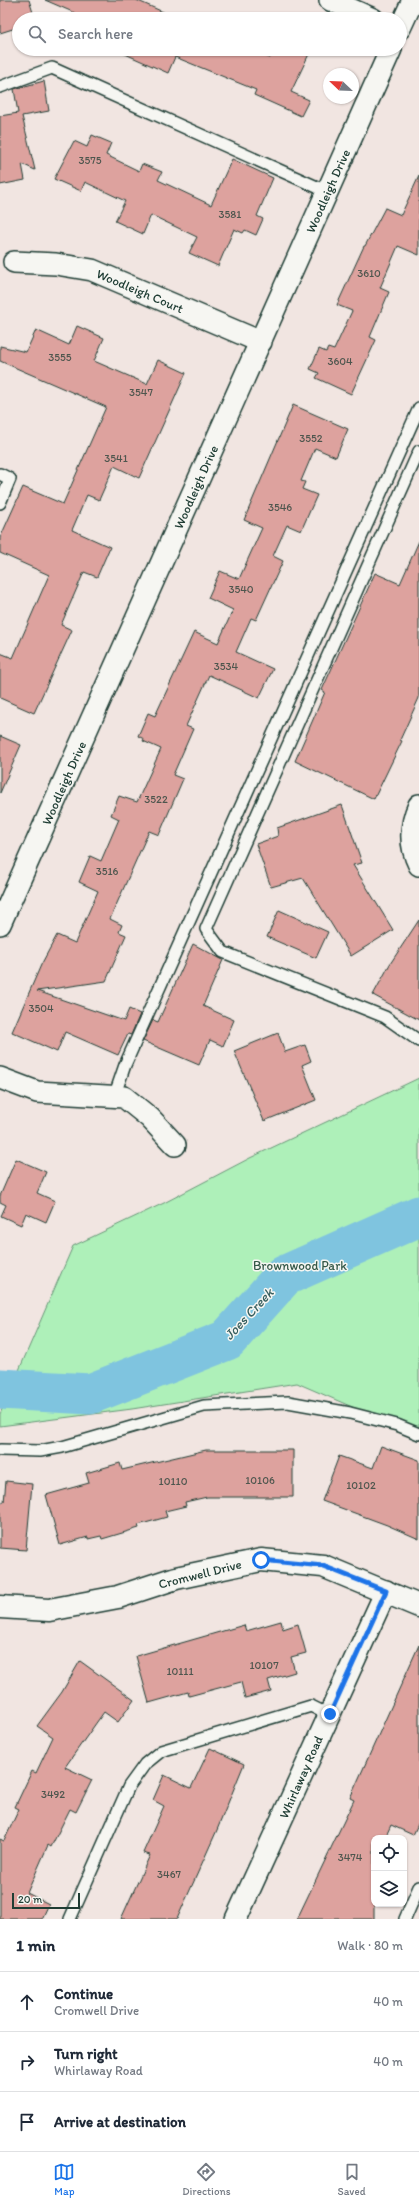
<!DOCTYPE html>
<meta charset="utf-8">
<style>
:root{--surface:#fff;--page:#f2f2f3;--text:#1f2937;--muted:#747a83;--line:#e0e1e3;--accent:#1a73e8}
body{margin:0;font-family:Itim,sans-serif;background:var(--page);color:var(--text)}
.controls{position:absolute;right:12px;bottom:12px;display:grid;overflow:hidden;border-radius:8px;box-shadow:0 1px 3px #0004}
.controls button{width:36px;height:36px;display:grid;place-items:center;padding:0;border:0;border-bottom:1px solid var(--line);background:var(--surface);color:var(--text);font:20px sans-serif}
.compass{position:absolute;left:323px;top:68px;width:36px;height:36px;border-radius:50%;background:var(--surface);box-shadow:0 1px 3px #0004;rotate:293deg}
.scale{position:absolute;left:12px;bottom:10px;width:68px;box-sizing:border-box;padding-left:4px;border:2px solid #1f3d34;border-top:0;font-size:11px;line-height:14px;white-space:nowrap;color:#1f3d34;-webkit-text-stroke:3px #f6f6f2;paint-order:stroke}
.stop{position:absolute;width:12px;height:12px;margin:-9px;border:3px solid #1a73e8;border-radius:50%;background:#fff}
.stop.end{background:#1a73e8;border-color:#fff;box-shadow:0 1px 4px #0008}
.list{margin:0;padding:0;list-style:none}
h2{display:flex;justify-content:space-between;align-items:center;height:52px;margin:0;padding:0 16px;font-size:17px}
h2 small{font-size:13px;font-weight:400;color:var(--muted)}
.list li{display:grid;grid-template-columns:26px 1fr auto;gap:12px;align-items:center;box-sizing:border-box;height:60px;padding:0 16px;border-top:1px solid var(--line)}
.list b{display:block;font-size:15px;white-space:nowrap}
.list p{margin:0;font-size:13px;white-space:nowrap;color:var(--muted)}
.list em{font-size:13px;font-style:normal;color:var(--muted)}
.icon{flex:none;width:22px;height:22px;fill:none;stroke:currentColor;stroke-width:2;stroke-linecap:round;stroke-linejoin:round}
.map{position:relative;flex:none;width:419px;height:1919px;overflow:hidden}
.search{position:absolute;background:var(--surface);box-shadow:0 1px 3px #0004;left:12px;right:12px;top:12px;height:44px;display:flex;align-items:center;gap:10px;box-sizing:border-box;padding:0 14px;border-radius:22px;color:var(--muted);font-size:15px}
.sheet{height:232px;background:var(--surface)}
nav{display:flex;justify-content:space-around;align-items:center;box-sizing:border-box;height:56px;border-top:1px solid var(--line);background:var(--surface);font-size:11px;color:var(--muted)}
nav a{display:grid;justify-items:center;gap:2px}
nav .on{color:var(--accent)}
.map>svg:first-child{display:block}
.green{fill:#aef0b9;stroke:#669676}
.lines{fill:none;stroke-linecap:round;stroke-linejoin:round}
.river{stroke:#7fc4df;stroke-width:41}
.building{fill:#dda29e;stroke:#1f3d34}
.lane-casing{stroke:#1f3d34;stroke-width:14}
.street-casing{stroke:#1f3d34;stroke-width:24}
.secondary-casing{stroke:#1f3d34;stroke-width:25}
.lane{stroke:#f6f6f2;stroke-width:11}
.street{stroke:#f6f6f2;stroke-width:21}
.secondary{stroke:#f6f6f2;stroke-width:22}
.route{stroke:#1a73e8;stroke-width:5}
.labels{text-anchor:middle;dominant-baseline:central;stroke-width:3;stroke-linejoin:round;paint-order:stroke}
.number-label{font-size:11px;fill:#4e564e}
.street-label{font-size:13px;fill:#1f3d34;stroke:#f6f6f2}
.park-label{font-size:13px;fill:#345848;stroke:#f6f6f2}
.water-label{font-size:14px;font-style:italic;fill:#375f5f;stroke:#f6f6f2}
</style>
<div class="map">
<svg width="419" height="1919" viewBox="0 0 419 1919">
<rect width="100%" height="100%" fill="#f1e5e1"/>
<filter id="ink" filterUnits="userSpaceOnUse"><feTurbulence type="fractalNoise" baseFrequency=".025" numOctaves="2"/><feDisplacementMap in="SourceGraphic" scale="8" xChannelSelector="R" yChannelSelector="G"/><feConvolveMatrix kernelMatrix="1 2 1 2 8 2 1 2 1" color-interpolation-filters="sRGB"/></filter>
<g filter="url(#ink)">
<path class="green" d="M419,1078v358l-122,-53 -165,26 -132,17v-12l73,-168 91,-43 86,-45z"/>
<g class="lines">
<path class="river" d="M0,1389l90,5 137,-54 57,-64 135,-60"/>
</g>
<path class="building" d="M0,0h29l6,19h-16v8l-19,6z
M45,0h91l43,19h-90z
M114,49h133l23,9 4,-9h25l10,5 -18,38 18,8 -8,16 -47,-21 2,-5 -81,-33 -7,16z
M44,81l5,30 -27,5 13,54 -13,-6 3,16 -25,5v-69l18,-3 -4,-24z
M92,135l19,8 -5,12 33,16 3,-7 20,8 -4,8 53,25 21,-46 41,19 -16,38 6,3 -7,16 -11,-5 -2,3 -9,-4 -16,37 -29,-13 8,-16 -46,-22 -8,19 -28,-13 10,-20 -40,-19 -4,9 -27,-12 20,-38 13,6z
M419,176v79l-21,-9 -18,42 9,4 -19,45 6,3 -25,54 -35,-16 3,-5 -9,-4 9,-20 7,3 2,-4 6,2 18,-39 -15,-6 27,-59h1l20,-38 16,7z
M77,326l27,12 -10,23 53,23 11,-24 28,13 -47,105 -25,-12 -15,34 -12,-5 -15,35 38,17 -13,30 -13,-5 -23,53 11,5 -38,83 -34,-15v-45l13,5 36,-83 -49,-22v-15l23,-51 40,17 43,-97 -106,-46v-15l26,6 10,-22 33,15z
M293,405l55,24 -12,28 -21,-9 -14,33 4,1 -3,7 15,6 -16,36 -14,-6 -14,31 10,5 -27,59 -5,-2 -15,34 37,17 -14,29 -50,-23 -23,51 7,3 -20,46 10,4 -24,56 -10,-4 -39,88 12,6 -3,7 7,3 -20,46 -69,10 87,30 5,-12 11,5 -9,21 -3,-1 -10,21 -53,-23 -8,20 -45,-20 29,-67 16,-30 18,8 23,-52 -19,-9 11,-26 11,5 18,-42 -8,-4 8,-19 18,6 24,-53 -18,-8 1,-2 -6,-3 10,-23 7,3 39,-84 24,11 15,-33 -25,-12 12,-27 19,8 23,-51 -18,-8z
M419,541v157l-19,42 2,1 -28,58 -79,-38 30,-69 -3,-2 53,-117 25,11z
M0,736l21,9 -21,48z
M342,805l20,58 -9,2 40,65 -42,26 -48,-78 -32,9 -15,-43 22,-8 -1,-8z
M279,910l49,22 -12,26 -49,-21z
M419,920v100l-46,-25 17,-31z
M193,944l30,16 -20,46 31,14 -11,26 -13,-6 -11,25 -56,-24 10,-21 5,2z
M278,1033l7,19 20,-7 6,16 -9,4 14,35 -52,21 -30,-70z
M16,1159l30,13 -9,21 18,8 -9,21 -20,-9 -5,12 -20,-9 5,-11 -6,-3v-6z
M381,1446l38,14v79l-32,-14 -65,-24 17,-45 34,12z
M206,1450h87v47h-86l-22,5 1,4 -21,5 2,6 -29,8 1,3 -37,11 -1,-3 -13,3v-2l-28,8 -14,-50 43,-12 -3,-10 34,-10 2,7z
M6,1481l26,3 -6,66 -26,-2v-46h4z
M281,1621l2,8 15,-5 8,29 -15,4 4,15 -27,8 3,11 -26,7 -4,-16 -52,14 -1,-4 -39,11 -13,-47 108,-31 2,6z
M419,1645v177l-6,13 -22,-10 -6,13h-11v81h-77l57,-119 -4,-2z
M80,1661l54,39 -16,22 -14,-10 -39,55 27,13 -16,32 -6,-3 -19,38 -3,-2 -21,48 22,11 -7,15h-42v-80l4,2 15,-32 -4,-2 17,-36 4,2 17,-36 -16,-11 25,-34z
M210,1748l34,16 -27,66 -40,89h-56l29,-64 -7,-2 21,-47 -11,-6 11,-25 27,13z"/>
<g class="lines">
<g class="lane-casing">
<path id="lane" d="M0,87l52,-19 276,124
M419,451l-213,478 17,23 162,65 34,24
M0,474l10,5 -10,24
M114,1097l11,-32 294,-657
M0,1450l40,1 22,-4 142,-41 84,-4 62,11 47,12 22,9
M70,1919l59,-133 16,-22 16,-13 150,-45 18,9
M405,1919l14,-32"/>
</g>
<g class="street-casing">
<path id="street" d="M330,0l43,19
M400,28l13,-28
M14,262l42,2 36,6 169,72
M419,805c-9,20 -10,40 0,60
M0,924l391,-875
M0,1078l37,14 87,5 26,21 25,27
M236,1919l150,-328"/>
</g>
<g class="secondary-casing">
<path id="secondary" d="M0,1607l49,3 69,-13 58,-19 85,-18 62,6 96,40"/>
</g>
<use href="#lane" class="lane"/>
<use href="#street" class="street"/>
<use href="#secondary" class="secondary"/>
</g>
</g>
<g class="lines" filter="url(#ink)">
<path class="route" d="M261,1560l62,6 63,25 -56,123"/>
</g>
<g class="labels">
<g class="number-label">
<text x="90" y="160">3575</text>
<text x="230" y="214">3581</text>
<text x="369" y="273">3610</text>
<text x="60" y="357">3555</text>
<text x="340" y="361">3604</text>
<text x="141" y="392">3547</text>
<text x="311" y="438">3552</text>
<text x="116" y="458">3541</text>
<text x="280" y="507">3546</text>
<text x="241" y="589">3540</text>
<text x="226" y="666">3534</text>
<text x="156" y="799">3522</text>
<text x="107" y="871">3516</text>
<text x="41" y="1008">3504</text>
<text x="260" y="1480">10106</text>
<text x="173" y="1481">10110</text>
<text x="361" y="1485">10102</text>
<text x="264" y="1665">10107</text>
<text x="180" y="1671">10111</text>
<text x="53" y="1794">3492</text>
<text x="350" y="1857">3474</text>
<text x="169" y="1874">3467</text>
</g>
<g class="street-label">
<text transform="translate(328 191) rotate(-66)">Woodleigh Drive</text>
<text transform="translate(140 291) rotate(23)">Woodleigh Court</text>
<text transform="translate(196 487) rotate(-66)">Woodleigh Drive</text>
<text transform="translate(64 783) rotate(-66)">Woodleigh Drive</text>
<text transform="translate(200 1574) rotate(-14)">Cromwell Drive</text>
<text transform="translate(301 1777) rotate(-66)">Whirlaway Road</text>
</g>
<g class="park-label">
<text x="300" y="1265">Brownwood Park</text>
</g>
<g class="water-label">
<text transform="translate(249 1314) rotate(-47)">Joes Creek</text>
</g>
</g>
</svg>
<div class="controls">
<button><svg class="icon" aria-label="locate" viewBox="0 0 24 24"><circle cx="12" cy="12" r="6"/><path d="M12 2v4M12 18v4M2 12h4M18 12h4"/></svg></button>
<button><svg class="icon" aria-label="layers" viewBox="0 0 24 24"><path d="M12 4l9 5-9 5-9-5zM3 14l9 5 9-5"/></svg></button>
</div>
<svg class="compass" viewBox="-18 -18 36 36"><path d="M0-13l5 13h-10z" fill="#e53935"/><path d="M0 13l5-13h-10z" fill="#747a83"/></svg>
<div class="scale">20 m</div>
<div class="stop" style="left:261px;top:1560px"></div>
<div class="stop end" style="left:330px;top:1714px"></div>
<div class="search"><svg class="icon" aria-label="search" viewBox="0 0 24 24"><circle cx="10" cy="10" r="6"/><path d="M15 15l6 6"/></svg>Search here</div>
</div>
<section class="sheet">
<h2>1 min<small>Walk · 80 m</small></h2>
<ul class="list">
<li><svg class="icon" aria-label="ahead" viewBox="0 0 24 24"><path d="M12 20V5M6 11l6-6 6 6"/></svg><div><b>Continue</b><p>Cromwell Drive</p></div><em>40 m</em></li>
<li><svg class="icon" aria-label="right" viewBox="0 0 24 24"><path d="M7 20v-9h11M14 6l5 5-5 5"/></svg><div><b>Turn right</b><p>Whirlaway Road</p></div><em>40 m</em></li>
<li><svg class="icon" aria-label="arrive" viewBox="0 0 24 24"><path d="M6 21V4h12l-3 4 3 4H6"/></svg><div><b>Arrive at destination</b></div></li>
</ul>
</section>
<nav>
<a class="on"><svg class="icon" aria-label="map" viewBox="0 0 24 24"><path d="M3 6l6-2 6 2 6-2v14l-6 2-6-2-6 2zM9 4v14M15 6v14"/></svg>Map</a>
<a><svg class="icon" aria-label="directions" viewBox="0 0 24 24"><path d="M12 3l9 9-9 9-9-9zM9 14v-3h6M13 9l2 2-2 2"/></svg>Directions</a>
<a><svg class="icon" aria-label="saved" viewBox="0 0 24 24"><path d="M7 4h10v16l-5-4-5 4z"/></svg>Saved</a>
</nav>
